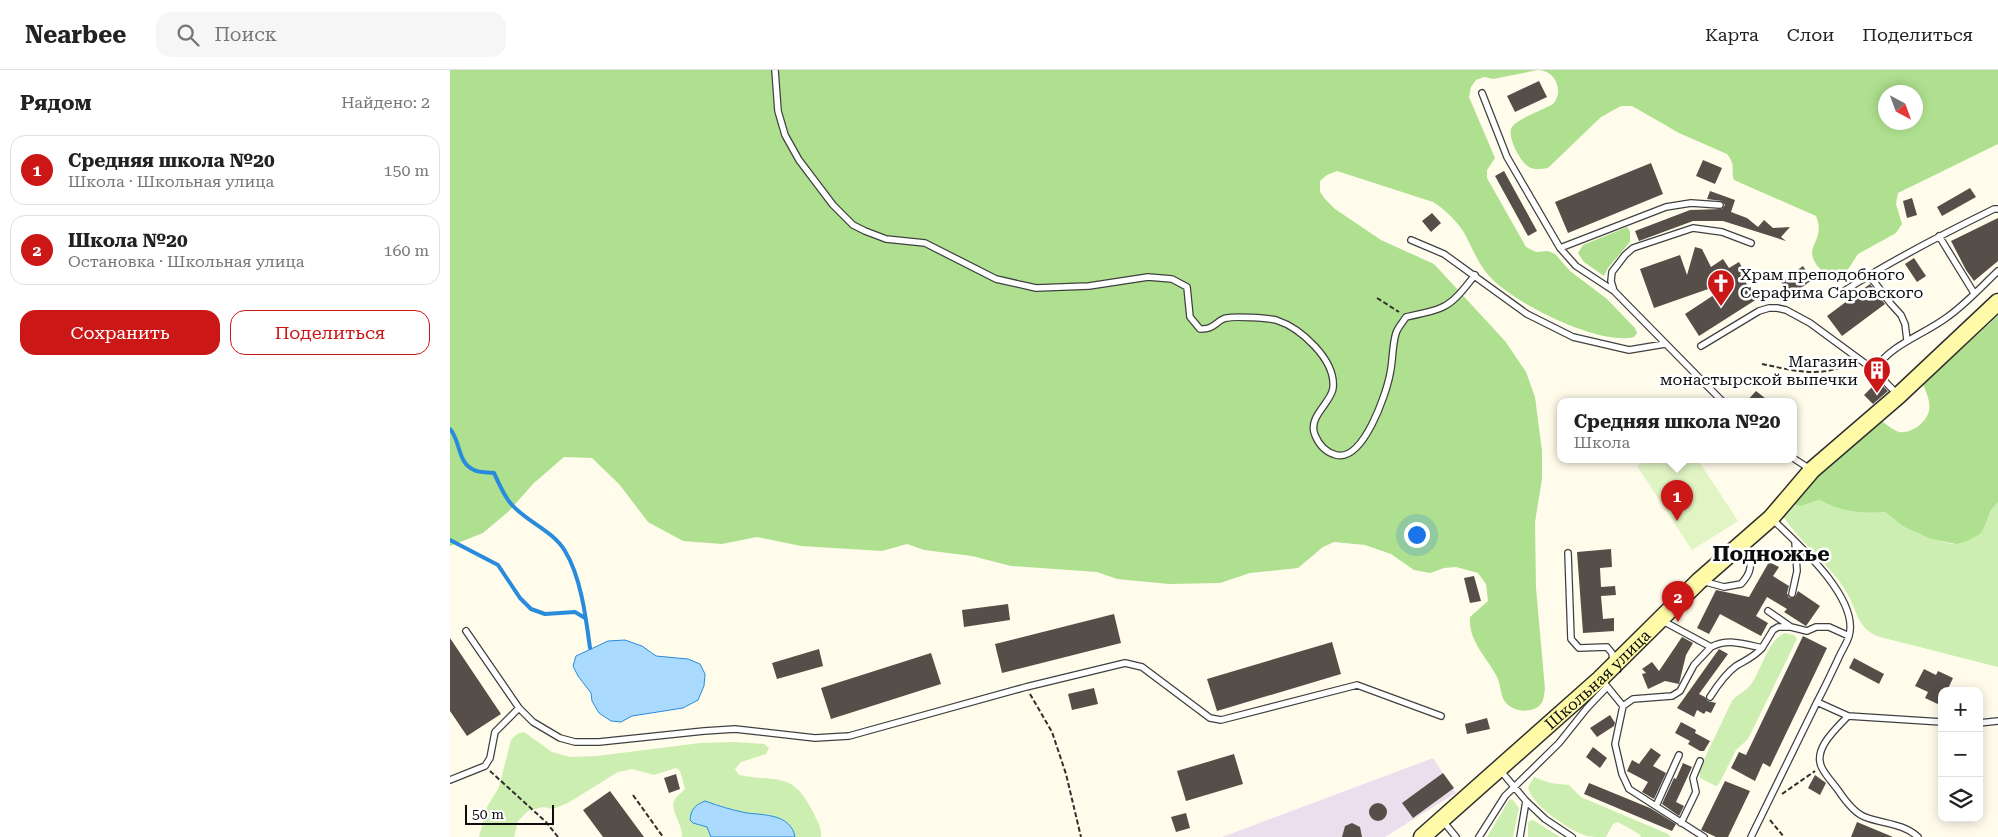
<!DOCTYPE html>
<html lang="ru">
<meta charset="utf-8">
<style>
:root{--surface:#fff;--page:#f6f6f6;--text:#222;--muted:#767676;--line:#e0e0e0;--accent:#cb1716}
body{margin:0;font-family:"Roboto Serif",serif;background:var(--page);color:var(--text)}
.controls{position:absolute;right:15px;bottom:15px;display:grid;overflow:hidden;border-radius:10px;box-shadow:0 2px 12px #0003}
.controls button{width:45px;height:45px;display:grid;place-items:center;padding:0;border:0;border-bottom:1px solid var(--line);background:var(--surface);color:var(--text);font:25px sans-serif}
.compass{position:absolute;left:1428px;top:15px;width:45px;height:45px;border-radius:50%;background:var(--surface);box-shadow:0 2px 12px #0003;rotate:139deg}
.scale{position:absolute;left:15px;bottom:12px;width:89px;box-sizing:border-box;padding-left:5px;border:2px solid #0d0d0d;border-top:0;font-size:14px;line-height:18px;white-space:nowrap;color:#0d0d0d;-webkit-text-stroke:4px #fff;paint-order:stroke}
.you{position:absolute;left:966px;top:464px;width:18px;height:18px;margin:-12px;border:4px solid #fff;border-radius:50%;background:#1a73e8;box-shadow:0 0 0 8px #1a73e833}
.badge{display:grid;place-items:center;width:32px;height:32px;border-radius:50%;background:var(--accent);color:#fff;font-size:16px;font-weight:700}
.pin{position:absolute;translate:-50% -41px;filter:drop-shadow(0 1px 2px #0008)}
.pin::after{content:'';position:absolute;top:26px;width:18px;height:15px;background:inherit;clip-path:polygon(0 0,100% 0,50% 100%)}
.popup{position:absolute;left:1107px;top:328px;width:240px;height:65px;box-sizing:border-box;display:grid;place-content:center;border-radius:10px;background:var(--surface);filter:drop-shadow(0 1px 4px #0005);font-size:16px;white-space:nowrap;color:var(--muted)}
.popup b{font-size:19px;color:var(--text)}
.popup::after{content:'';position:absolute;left:50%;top:100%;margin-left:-10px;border:10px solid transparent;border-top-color:var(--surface)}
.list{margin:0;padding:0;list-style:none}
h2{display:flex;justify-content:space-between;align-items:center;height:65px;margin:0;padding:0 20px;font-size:21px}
h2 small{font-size:16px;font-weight:400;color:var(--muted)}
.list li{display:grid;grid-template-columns:32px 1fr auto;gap:15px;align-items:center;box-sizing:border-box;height:70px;margin:0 10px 10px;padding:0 10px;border:1px solid var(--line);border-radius:15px}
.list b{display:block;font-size:19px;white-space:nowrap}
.list p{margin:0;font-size:16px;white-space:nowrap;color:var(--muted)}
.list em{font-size:16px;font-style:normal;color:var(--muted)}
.actions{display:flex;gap:10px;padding:15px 20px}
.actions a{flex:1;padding:11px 0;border:1px solid var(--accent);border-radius:15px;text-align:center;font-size:18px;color:var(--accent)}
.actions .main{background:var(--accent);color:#fff}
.icon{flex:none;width:28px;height:28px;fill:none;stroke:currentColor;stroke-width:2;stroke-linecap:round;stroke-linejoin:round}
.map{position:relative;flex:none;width:1548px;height:767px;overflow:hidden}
header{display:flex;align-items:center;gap:30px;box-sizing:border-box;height:70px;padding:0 25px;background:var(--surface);border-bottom:1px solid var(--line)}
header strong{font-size:24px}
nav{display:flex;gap:28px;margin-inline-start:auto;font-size:18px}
.search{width:350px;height:45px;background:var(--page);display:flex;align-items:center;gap:12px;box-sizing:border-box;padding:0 18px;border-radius:15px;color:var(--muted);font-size:19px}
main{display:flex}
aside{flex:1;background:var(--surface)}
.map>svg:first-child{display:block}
.industrial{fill:#ecdfed}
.green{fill:#cdeeb1}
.forest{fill:#afe08f;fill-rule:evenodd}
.pitch{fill:#e1f4c4}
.water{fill:#aadafd;stroke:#298bdc}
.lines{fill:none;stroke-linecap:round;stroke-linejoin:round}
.stream{stroke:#298bdc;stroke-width:4}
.building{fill:#564e48}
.service-casing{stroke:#404040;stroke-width:8}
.secondary-casing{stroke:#2f2f2f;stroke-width:19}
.path{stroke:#2f2f2f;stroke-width:2;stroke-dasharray:5 2.5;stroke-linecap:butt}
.service{stroke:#fff;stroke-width:5.5}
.secondary{stroke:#fffaa7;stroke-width:16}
.labels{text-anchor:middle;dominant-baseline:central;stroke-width:5;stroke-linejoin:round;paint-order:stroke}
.poi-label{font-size:16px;fill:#0d0d0d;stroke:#fff;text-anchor:start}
.street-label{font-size:16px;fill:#0d0d0d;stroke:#fff}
.district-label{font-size:21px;font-weight:bold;fill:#0d0d0d;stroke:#fff}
</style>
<header>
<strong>Nearbee</strong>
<div class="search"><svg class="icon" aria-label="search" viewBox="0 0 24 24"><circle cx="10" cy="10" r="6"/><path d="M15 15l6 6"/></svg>Поиск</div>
<nav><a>Карта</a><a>Слои</a><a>Поделиться</a></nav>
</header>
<main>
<aside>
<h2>Рядом<small>Найдено: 2</small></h2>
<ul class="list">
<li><span class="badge">1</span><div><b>Средняя школа №20</b><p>Школа · Школьная улица</p></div><em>150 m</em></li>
<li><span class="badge">2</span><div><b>Школа №20</b><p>Остановка · Школьная улица</p></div><em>160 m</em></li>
</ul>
<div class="actions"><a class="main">Сохранить</a><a>Поделиться</a></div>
</aside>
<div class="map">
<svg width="1548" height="767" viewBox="0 0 1548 767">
<rect width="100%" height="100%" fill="#fffcec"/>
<path class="industrial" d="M983,688l23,35 -71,44h-163z"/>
<path class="green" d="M1343,430l8,6 18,-6c24,12 39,14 66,12l19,15 27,12 21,5 13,-2 19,-14 7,-18 7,-8v165l-118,-30c-23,-8 -22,-25 -33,-44 -17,-29 -46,-49 -64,-77z
M1335,563l9,2 3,4 -49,100 -12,11 -17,34 -3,2 -16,-8 -1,-8 33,-69c6,-8 14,-9 20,-18 9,-13 17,-44 33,-50z
M74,662l28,20 18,5 27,-1 103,-13 35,-1 29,2 5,4 -3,6 -25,8 -6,7 4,6c38,8 53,-5 74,37 4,9 9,15 8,25h-26l-1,-4 -23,-18 -25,-2 -41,-12 -7,24 9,2 4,10h-29c1,-12 -12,-27 -8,-36 2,-5 8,-8 11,-12l-5,-18 -4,-3 -22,7 -22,-6 -14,3 -50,31 -15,6 -10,-2 -15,4 -10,10 -4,16h-35l8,-30 12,-20 12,-47 6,-6z
M1084,707l16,6 19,2 12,12 87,37 2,3h-29l-2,-3 -21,-12 -5,2 -7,13c-6,0 -13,0 -19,-1 -17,-5 -56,-31 -59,-49z
M1062,729l7,9 -6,29h-26l22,-37z
M1083,750l27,17h-32v-13l1,-3z"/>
<path class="forest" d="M0,0h1088l-45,9 -9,-2 -8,3 -5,7 -2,10 26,61 -8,12v8l39,69 10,5 12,-1 7,3 15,17 37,28 28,29 2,5 -3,4c-36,9 -120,-34 -144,-60 -13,-14 -18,-31 -27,-46 -8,-12 -19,-22 -30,-29l-96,-31 -10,4 -7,6v11l5,7 10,10 46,31 53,24 71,77 21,31 9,25 7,54v28l-7,43 1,66 9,101c-1,5 -1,11 -4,15 -9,10 -27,8 -35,-1 -6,-7 -5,-19 -9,-26 -10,-20 -29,-36 -27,-60l18,-16 -2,-17 -8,-11 -22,-6 -12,1 -14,5 -16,-3 -23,-16 -26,-9 -31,-3 -11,5 -25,21 -48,5 -30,10 -51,1 -52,-5 -20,-7 -86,-6 -39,-10 -48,-6 -17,-6 -25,7 -81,-5 -44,-9 -35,7 -39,-3 -35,-19 -29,-38 -27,-26 -28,-1 -30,26 -26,29 -25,21 -33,13z
M1090,0h458v74l-100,49 -2,11 6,20 -6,9 -38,21 -17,26 -8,1c-43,-35 -4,-34 -17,-65l-82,-36c-4,-11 3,-13 -7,-26l-48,-21 -47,-27h-11l-20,11 -53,51c-7,1 -14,2 -19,-1 -9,-5 -23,-32 -17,-40 7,-9 31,-17 41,-23 11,-12 3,-32 -13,-34zM1466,22v30h-30v-30z
M1177,157l3,4v11l-22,26 -4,8 -20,-14 -6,-9 5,-8z
M1548,246v186l-7,8 -7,18 -4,6 -15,8 -9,2 -25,-5 -27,-12 -19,-15c-27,2 -42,0 -66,-12l-18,6 -6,-1 -2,-5 8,-11 81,-68c5,4 11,9 17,11 12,2 27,-9 30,-21 2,-9 -3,-19 -6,-27z"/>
<path class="pitch" d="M1197,390h51l40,61 -46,29 -55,-84z"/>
<path class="water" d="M175,570l17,6 14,10 32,3 12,5 5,10 -1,12 -6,14 -15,8 -51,8 -11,6 -10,-1 -12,-8 -7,-12 -1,-8 -13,-17 -5,-10 3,-10 32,-15z
M255,731c14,5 27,9 42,12 17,2 44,1 48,24h-84l-4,-10 -14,-4 -3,-3c1,-11 5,-15 15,-19z"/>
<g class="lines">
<path class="stream" d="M0,359c11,12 7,34 24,41 5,3 14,2 20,3 6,12 10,24 19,33 16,17 40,25 52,45 16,26 21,67 25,97
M0,470l48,25 22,33 11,11 14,5 30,-2 10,6"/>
</g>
<path class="building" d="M1089,11l8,16 -32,15 -8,-16z
M1253,90l19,8 -7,16 -19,-8z
M1201,93l12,31 -95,39 -13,-31z
M1054,101l33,60 -9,5 -33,-60z
M1520,118l6,9 -34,19 -5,-9z
M1260,121l25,9 -4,12 16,6 11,9 6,-7 9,8 17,-1 -9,10 5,4 -63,-20h-30l-54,20 -4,-10 55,-21 32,-1 3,-4 -3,-4 -15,-2z
M1462,128l5,17 -10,3 -4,-17z
M982,143l9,10 -10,9 -9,-11z
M1548,148v43l-24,20 -8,-11 -15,-29z
M1245,177l7,2 9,18 12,-8 6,9 10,-6 5,9 -4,3 17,25 -58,37 -14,-22 47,-31 -1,-2 -77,27 -14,-39 40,-14 7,20z
M1464,188l12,18 -9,6 -12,-18z
M1353,196l9,14 -21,15 -10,-13z
M1420,214l15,20 -43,32 -15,-20z
M1428,311l10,10 -15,13 -9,-9z
M1306,321l14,11h-24z
M1161,479l1,18 -12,1 1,19 14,-1 1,9 -15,1 2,23 11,-1v13l-31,2 -6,-81z
M1319,492l10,5 -6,9 16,10 -2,7 2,5 6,-1 3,-6 22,15 -14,20 -22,-14 3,-3 -20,-12 -11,19 12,7 -7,13 -41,-22 -11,20 -12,-6 19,-38 33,7z
M1024,506l7,25 -11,2 -6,-25z
M558,534l2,16 -46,7 -2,-17z
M664,544l7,29 -119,30 -7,-29z
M1353,566l24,12 -57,119 -7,-4 -8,18 -24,-13 8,-16 7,3z
M1232,567l11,6 -7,12 -7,29 -14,-3 -17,8 -6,-15 4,-1 -4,-4 10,-7 7,9z
M0,568l51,76 -34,22 -17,-25z
M882,572l9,32 -124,37 -10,-32z
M369,579l4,17 -46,13 -5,-16z
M1269,579l9,5 -29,40 6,3 3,4 8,2 -5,10 -5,-2 -2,3 -7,-4 -3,7 -17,-9z
M481,583l10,31 -110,35 -10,-31z
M1404,588l30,16 -5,10 -30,-16z
M1474,599l12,6 2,-4 15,7 -6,13h-5v15l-17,-8 3,-6 -13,-6z
M644,618l4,16 -26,6 -4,-16z
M1160,645l5,8 -1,3 -17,11 -7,-9z
M1037,648l3,11 -23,5 -2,-10z
M1231,652l15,8 -1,3 15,8 -6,10h-4l-12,-7 2,-3 -15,-8z
M1143,677l14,11 -7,10 -14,-11z
M1201,678l10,7 -8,11 13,7 -12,26 -12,-7 6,-10 -21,-11 5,-11 7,4z
M784,684l9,30 -57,17 -9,-30z
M1233,693l9,4 -16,35 8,4 -5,10 -17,-12 12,-26 2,1z
M993,703l11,15 -41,30 -11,-15z
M226,704l4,15 -11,4 -5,-15z
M1365,705l11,8 -6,12 -12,-7z
M1275,711l25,10 -22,46h-12l-15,-7z
M1139,713l61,25 26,16 -4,7 -88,-37z
M160,721l34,46h-41l-20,-27z
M919 742a9 9 0 1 1 18 0a9 9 0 1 1-18 0Z
M736,743l4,15 -14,4 -5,-15z
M1407,752l36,15h-42z
M902,753l8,4 2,10h-20l3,-11z"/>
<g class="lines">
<g class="service-casing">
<path id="service" d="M325,0l3,41 7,24 14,25 34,45 20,20 12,6 21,8 39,4 71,36 40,9 53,-2 59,-9 24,2 15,8 3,30 10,12c3,0 8,0 11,-2 5,-2 10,-9 16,-9 7,-2 41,0 49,2 25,8 60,40 57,68 -1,14 -26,29 -18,47 4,10 10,17 21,20 27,7 50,-60 54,-81 3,-13 2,-28 6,-41 2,-6 7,-11 10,-16 42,-9 43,-9 69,-42
M1032,23l25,64 53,91 16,18 38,25 109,111
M1489,166l35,57
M961,170l33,14 83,60 46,23 56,13 36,-6
M1110,178l106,-41 25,-4 29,2
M1419,205l22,29 10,11 4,9 2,16
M1164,221l-3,-10 1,-9 13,-17 8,-7 60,-20 29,4 29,11
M1394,221c48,-31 99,-57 150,-82h4
M1251,276l58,-35 10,-3h8l9,2 24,13 64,47 23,24
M1424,300c18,-26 47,-34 72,-52 19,-13 35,-31 52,-47
M1343,388l17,11
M1321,448c25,24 89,80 78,118 -2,7 -7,14 -10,21 -7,15 -14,30 -22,45l31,14 94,6
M1118,483l3,86 8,9 28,-1 5,6 1,8
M1252,511l22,6 17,-3c14,-15 9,-22 5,-41
M1342,524l5,-23 -2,-29
M1318,541l23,16
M1211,550l50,27c17,-9 34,-3 51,1l11,-18 5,-3h13l16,4 9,-4h13l20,9
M16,561l53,77 14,14 27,16 15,4h24l105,-11 31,-2 80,9 34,-2 177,-49 99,-24 17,4 68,51 11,2 136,-35 84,31
M1151,609l22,27 -8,38 7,30 7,15 75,48
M1260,627c7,-11 15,-23 26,-31 10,-6 18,-9 26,-18
M1173,636l10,-7 39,-3 8,-5 14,-26 17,-18
M1398,646c-11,12 -36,33 -26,52 4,8 11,15 16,22 6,9 16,23 27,27 18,7 38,6 53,20
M1529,653l19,-2
M1050,700l26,31 19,18 27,18
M0,710l35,-14 5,-8 5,-26 24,-24
M1206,736l23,-51
M993,751l13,16
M1231,753l15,-31 -3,-14 7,-17
M1029,767l26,-41 54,-53 28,-35 20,-21
M1070,767l6,-36
M1301,767l66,-135"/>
</g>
<g class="secondary-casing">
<g id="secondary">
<path id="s1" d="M972,767l178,-158 99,-98 72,-63 41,-48 86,-74 100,-94"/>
</g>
</g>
<path class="path" d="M927,228l22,14
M1312,294c29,6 60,15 88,-1
M580,624l22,38 14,42 15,63
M40,701l56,51 12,15
M1332,724l33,-23
M183,725l30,42
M1320,750l14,17"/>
<use href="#service" class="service"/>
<use href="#secondary" class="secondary"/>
</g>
<defs>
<g id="church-pin" transform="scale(1.4375)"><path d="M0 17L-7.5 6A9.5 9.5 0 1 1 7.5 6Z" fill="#cb1716" stroke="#fff"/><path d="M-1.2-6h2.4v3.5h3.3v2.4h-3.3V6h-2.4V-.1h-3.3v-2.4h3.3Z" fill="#fff"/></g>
<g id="building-pin" transform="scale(1.4375)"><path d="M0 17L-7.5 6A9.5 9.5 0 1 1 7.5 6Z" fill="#cb1716" stroke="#fff"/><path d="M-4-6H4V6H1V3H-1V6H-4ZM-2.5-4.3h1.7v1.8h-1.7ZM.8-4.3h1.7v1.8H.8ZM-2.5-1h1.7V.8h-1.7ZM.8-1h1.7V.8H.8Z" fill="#fff"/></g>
</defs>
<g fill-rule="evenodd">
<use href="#church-pin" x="1271" y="213"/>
<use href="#building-pin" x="1427" y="300"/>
</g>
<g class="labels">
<g class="poi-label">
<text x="1290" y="204">Храм преподобного<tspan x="1290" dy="18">Серафима Саровского</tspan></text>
<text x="1408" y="291" text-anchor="end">Магазин<tspan x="1408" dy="18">монастырской выпечки</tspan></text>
</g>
<g class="street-label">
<text stroke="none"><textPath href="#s1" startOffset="236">Школьная улица</textPath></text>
</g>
<g class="district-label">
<text x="1321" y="484">Подножье</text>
</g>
</g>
</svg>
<div class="controls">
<button>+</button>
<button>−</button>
<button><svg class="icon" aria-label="layers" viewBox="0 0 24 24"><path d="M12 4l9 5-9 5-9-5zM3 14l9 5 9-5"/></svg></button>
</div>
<svg class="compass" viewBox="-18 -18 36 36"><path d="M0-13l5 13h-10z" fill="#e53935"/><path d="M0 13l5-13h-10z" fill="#767676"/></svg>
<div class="scale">50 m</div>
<div class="you"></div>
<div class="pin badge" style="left:1227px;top:451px">1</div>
<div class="popup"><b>Средняя школа №20</b>Школа</div>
<div class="pin badge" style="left:1228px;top:552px">2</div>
</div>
</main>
